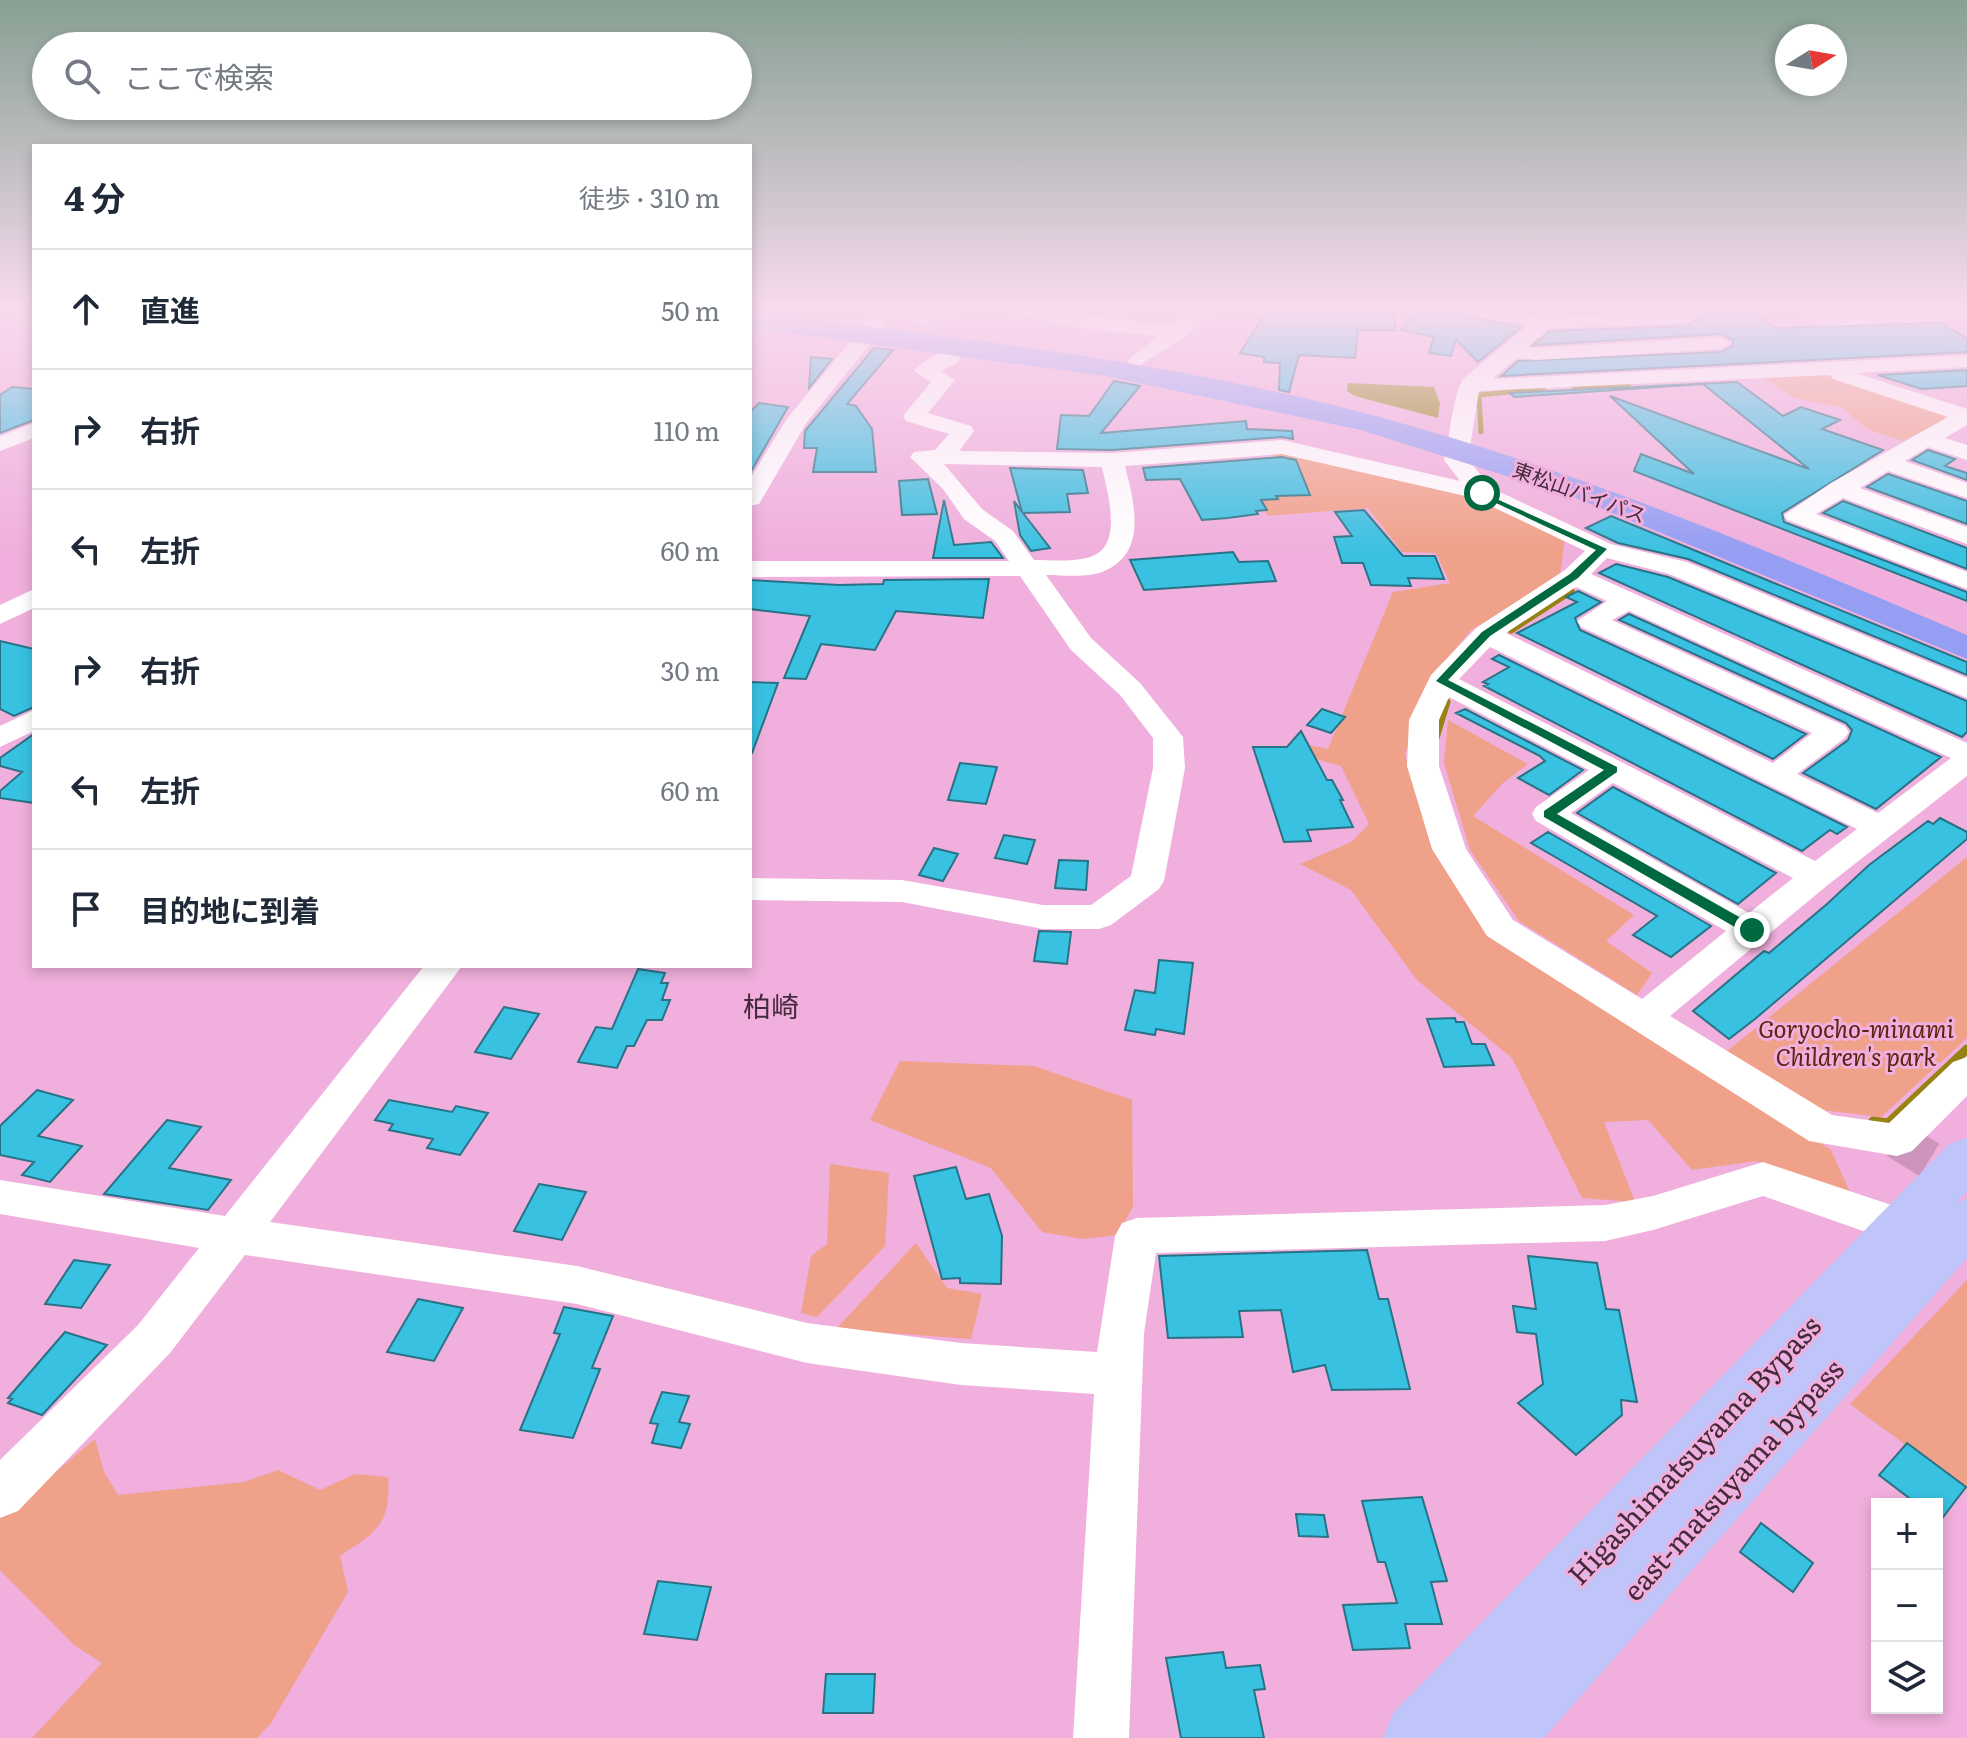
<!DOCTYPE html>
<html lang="ja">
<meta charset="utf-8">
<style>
:root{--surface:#fff;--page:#f6f6f7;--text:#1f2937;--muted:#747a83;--line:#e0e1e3}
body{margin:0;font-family:Literata,"Noto Sans JP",serif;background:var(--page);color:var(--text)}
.controls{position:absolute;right:24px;bottom:24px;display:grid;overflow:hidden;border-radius:0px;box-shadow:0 4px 12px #0003}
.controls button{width:72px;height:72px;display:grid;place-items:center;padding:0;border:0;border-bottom:2px solid var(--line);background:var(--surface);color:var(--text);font:40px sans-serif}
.compass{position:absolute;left:1775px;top:24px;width:72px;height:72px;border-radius:50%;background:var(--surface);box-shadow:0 4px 12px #0003;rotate:79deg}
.stop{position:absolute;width:24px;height:24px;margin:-18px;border:6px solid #006940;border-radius:50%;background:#fff}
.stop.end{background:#006940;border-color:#fff;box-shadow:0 2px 8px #0008}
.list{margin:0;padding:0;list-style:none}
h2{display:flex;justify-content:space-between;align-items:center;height:104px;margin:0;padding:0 32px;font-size:34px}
h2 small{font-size:26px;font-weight:400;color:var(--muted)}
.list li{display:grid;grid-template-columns:52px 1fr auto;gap:24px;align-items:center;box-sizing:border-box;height:120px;padding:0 32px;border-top:2px solid var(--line)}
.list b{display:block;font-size:30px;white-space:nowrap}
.list em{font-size:26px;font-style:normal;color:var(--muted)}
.icon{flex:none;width:44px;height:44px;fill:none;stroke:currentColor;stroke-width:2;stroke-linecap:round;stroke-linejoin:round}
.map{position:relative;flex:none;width:1967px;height:1738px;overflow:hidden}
.search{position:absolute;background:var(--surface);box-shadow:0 4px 12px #0003;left:32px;top:32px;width:720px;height:88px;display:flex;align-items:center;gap:20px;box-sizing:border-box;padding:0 28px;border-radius:44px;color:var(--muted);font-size:30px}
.panel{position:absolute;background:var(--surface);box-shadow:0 4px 12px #0003;left:32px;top:144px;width:720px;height:824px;border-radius:0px}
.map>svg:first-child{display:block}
.green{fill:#f0a189}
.water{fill:#978313}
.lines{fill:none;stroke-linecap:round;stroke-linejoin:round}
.stream-far2{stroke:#978313;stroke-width:5}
.stream-far1{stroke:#978313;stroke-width:7}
.stream{stroke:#978313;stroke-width:9}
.building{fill:#39c1e1;stroke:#287285;stroke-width:2}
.minor-tunnel{stroke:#cd94bc;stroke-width:38;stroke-dasharray:38 19;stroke-linecap:butt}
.minor{fill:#fff;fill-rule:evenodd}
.major{fill:#bfc5f8;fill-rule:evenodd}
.highway{fill:#959ef3;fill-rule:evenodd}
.route{fill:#006940}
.labels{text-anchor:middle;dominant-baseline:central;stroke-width:6;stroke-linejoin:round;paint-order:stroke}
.far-street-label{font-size:20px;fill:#432a3c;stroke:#f0afdc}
.park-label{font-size:24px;font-style:italic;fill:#5d2310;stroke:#f0afdc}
.quarter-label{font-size:28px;fill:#432a3c;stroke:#f0afdc}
.near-street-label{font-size:28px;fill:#432a3c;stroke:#f0afdc}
</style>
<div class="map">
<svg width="1967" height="1738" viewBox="0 0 1967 1738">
<rect width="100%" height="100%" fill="#f0afdc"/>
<path class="green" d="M1823,374l118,39 5,6 -43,22 -34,-11 -29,-23 -47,-9 -29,-20z
M1267,450l200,44 98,45 -5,36 -90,56 -44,54 -21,70 31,95 51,76 344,224 19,42 -94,-31 -64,9 -44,-50 -44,2 31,80 -53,-4 -70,-140 -95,-78 -66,-90 -51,-26 51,-22 18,-18 -28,-58 -43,-12 -8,-13 38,8 65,-157 57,-9 -14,-30 -34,-1 -34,-44 -100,8 -29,-40 55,-2z
M1448,720l80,44 -25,19 -30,33 161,99 -28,26 46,32 -15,22 -118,-74 -49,-71 -26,-87z
M1967,857v181l-86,79 -68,-8 -87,-57z
M900,1061l134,5 98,34 1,107 -16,28 -34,4 -41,-7 -51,-64 -121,-48z
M830,1164l59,9 -4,73 -68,71 -16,-4 10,-57 16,-12z
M916,1243l31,45 35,6 -11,45 -135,-10z
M1967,1280v210l-117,-86z
M95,1439l9,33 14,23 126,-13 34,-12 42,20 35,-16 33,3c3,48 -12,55 -48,79l8,36 -77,131 -14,15h-225l70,-75 -28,-18 -74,-75v-52z"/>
<path class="water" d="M1348,383l86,4 6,16 -2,15 -83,-22 -8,-5z"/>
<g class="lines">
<path class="stream-far2" d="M1530,347l8,-7
M1574,387l55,-3
M1481,432l-2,-37 64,-6"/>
<path class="stream-far1" d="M1511,630l60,-39
M1436,738l11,-36"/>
<path class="stream" d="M1873,1121l15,2 79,-74"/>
</g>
<path class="building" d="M1268,309h124l4,21h-38l-3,28 -56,-3 -10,37 -10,-2 1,-27 -16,-1v-5l-24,-4z
M1423,309h39l4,7 55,11 -43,35 -22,-22 -5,16 -22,-3 5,-16 -33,-7z
M1690,309h58l28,19 165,-5 26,16v13l-466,24 17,-15 203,-9 12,-6v-6l-12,-6 -186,11 14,-14 138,-5 13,-8z
M874,348l19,2 -46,54 9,2 16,23 4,43h-63l4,-24h-13l1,-17z
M811,357l21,2 -23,29z
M1967,370v16l-46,3 -43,-14z
M1114,381l26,5 -39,47 145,-12 1,8 45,2 1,8 -11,-2 -170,13 -55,-1 4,-34 28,1z
M1737,382l46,34 18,-9 39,13 -18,9 61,21 -101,63 2,9 183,70v9l-333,-130 7,-17 53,20 -84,-78 199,73 -106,-85 -189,13 -4,-4z
M12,387l22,2v31l-34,13v-38z
M759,403l29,4 -38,66v-61z
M1928,450l27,9 -10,7 22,7v7l-55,-20z
M1282,457l14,3 14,35 -34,1 2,3 -17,1 6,10 -11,1 2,3 -30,4 -26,2 -22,-41 -34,1 -3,-12z
M1010,468l73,2 5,23 -21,1 3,18 -47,1 27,35 -19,3 -11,-16 -6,-34 8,11z
M1888,474l79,27v23l-100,-37z
M928,479l9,35 -35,1 -3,-34z
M944,500l10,45 37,-3 12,16h-70z
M1843,501l124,47v21l-144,-56z
M1364,510l39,46h32l9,23 -36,-1 3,8 -40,-1 -8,-22h-21l-8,-26 18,-1 -17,-24z
M1611,516l356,146v13l-279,-116 -70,-16 -32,-15z
M1233,552l6,10 29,-1 8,20 -132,9 -14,-30z
M1616,564l52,13 299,124v31l-5,5 -363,-164z
M989,579l-6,39 -87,-7 -21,39 -54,-6 -15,35 -22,-1 26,-62 -60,-7v-29l89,5 44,-1 1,-4z
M1578,591l23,11 -26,16 5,12 226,104 -33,25 -256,-126 60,-31 -11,-5z
M1629,614l312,143 -65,52 -73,-36 45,-33 4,-10 -6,-7 -227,-103z
M0,641l34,8v58l-20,9 -14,-7z
M1499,655l348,172 -10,7 -7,-4 -28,21 -318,-165 4,-2 -5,-2 26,-15 -17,-8z
M750,682l28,1 -26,70h-2z
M1322,709l23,8 -14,16 -24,-8z
M1465,709l118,61 -34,25 -31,-17 27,-17 -5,-5 -84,-43z
M1301,731l26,49h5l11,20h-3l13,27 -46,3 4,11 -27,1 -31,-95h34z
M34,734v69l-34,-5v-7l22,-19 -22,-6v-8z
M960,763l37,4 -11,37 -38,-4z
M1613,787l163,86 -38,31 -161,-91z
M1940,818l27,14v7l-212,180 -26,20 -36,-28 71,-60 5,2 58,-49 42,-39 59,-44 5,3z
M1548,832l163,94 -40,31 -38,-22 24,-19 -126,-73z
M1004,835l31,5 -8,24 -32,-6z
M934,848l24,6 -15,27 -24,-6z
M1059,860l29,1 -2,29 -31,-2z
M1039,931l32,1 -4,32 -33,-3z
M1159,960l34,3 -9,71 -28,-5 -1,6 -30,-5 10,-40 20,3z
M638,969l27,4 -4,10h7l-6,17h8l-8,20h-15l-13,26h-7l-10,22 -39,-6 18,-35 16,2z
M504,1007l35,7 -28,45 -36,-7z
M1455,1018l1,4h8l8,22h13l9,21 -50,2 -17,-48z
M37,1090l36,10 -35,36 44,10 -32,36 -28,-7 12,-13 -34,-7v-29z
M389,1100l63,12 4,-6 32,7 -28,42 -33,-7 6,-9 -44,-9 4,-6 -18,-4z
M167,1120l34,7 -32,41 62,12 -23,30 -104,-16z
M956,1167l10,32 23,-5 13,42 -1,48 -41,-1v-5l-18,1 -28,-103z
M539,1184l47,8 -24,48 -48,-9z
M1367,1250l12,49h9l22,90 -78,1 -7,-25 -32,7 -12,-62 -42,1 4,26 -75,1 -9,-82z
M1528,1256l69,7 9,46 13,1 18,92 -16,-2 1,15 -46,40 -58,-52 25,-19 -7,-50 -19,-2 -4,-26 23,3z
M74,1260l36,5 -29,43 -36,-4z
M418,1299l45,9 -29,53 -47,-9z
M564,1307l49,9 -21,52 8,1 -27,69 -53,-8 40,-96 -6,-1z
M65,1332l42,13 -65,70 -34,-12 4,-4 -4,-1z
M662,1392l27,4 -10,26 11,2 -9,24 -29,-5 6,-19 -8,-1z
M1907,1443l59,44 -29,38v-21h-20l-38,-29z
M1422,1497l25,84 -16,1 11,42h-37l5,24 -57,2 -10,-45 54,-2 -12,-41h-7l-16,-61z
M1296,1514l28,1 4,22 -29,-1z
M1761,1523l52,40 -20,29 -53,-40z
M658,1581l53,6 -14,53 -53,-6z
M1223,1652l3,16 34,-3 5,24 -11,1 10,48h-83l-15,-80z
M826,1674h49l-2,39h-50z"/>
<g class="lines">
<path class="minor-tunnel" d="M1897,1140l70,43"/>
<path class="minor" d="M877,309h88l-39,14 -34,-6 -85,105 -48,82 -9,2v-27l36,-59z
M1011,309c53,0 107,11 161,16l21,-16h22l-29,27 -49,31 -10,-6 31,-25 -71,-7 -74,-16z
M1465,309h41l31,7 8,-7h20l-5,7 127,-5 10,6 -10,6 -139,5 -19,19 7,1 185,-11 10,6 -10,6 -185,11 -19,-2 -25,21 475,-24v12l-111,6 111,36v16l-22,13 22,7v15l-39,-13 -23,14 62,22v15l-79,-27 -28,17 107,39v17l-124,-46 -27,16 151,58v17l-180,-69 -3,-5 47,-32 117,-66 -115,-38 -3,-4 -351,16 -11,68 23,29 120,56 76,18 280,116v20l-298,-124 -62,-16 -16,16 376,169v33l-138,108 -159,132 162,99 57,8 64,-61 14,-5v39l-55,55 -15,5 -88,-15 -322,-205 -55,-87 -25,-83 2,-46 22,-45 45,-47 89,-58 20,-19 -111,-53 -192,-44 -157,12c9,36 24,88 -23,106 -16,6 -39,3 -56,3l45,63 49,45 43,54 2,31 -21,113 -5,8 -48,36 -12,4h-56l-141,-27 -152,-2v-22l152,2 141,25h48l40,-29 22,-108v-30l-33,-43 -49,-45 -51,-74 -270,1v-16h259l-14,-20 -31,-22 -21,-30 -33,-32 4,-5 21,-2 14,-16 -43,-13 -3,-5 28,-34 -17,-11c12,-14 24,-12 36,-30l7,-2 10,6 -10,18 -16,8 14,9 -27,33 43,13 3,5 -15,20 153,2 170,-13 178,41 -16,-21c6,-24 8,-61 19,-81l65,-54 -61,-12zM944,464l158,3c5,25 24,84 -16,91 -16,4 -35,2 -52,2l-21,-29 -31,-22zM1576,587l31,14 -30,20 4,6 231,106 -39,30 -267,-130zM1629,611l322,147 -73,55 -81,-39 48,-36 4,-6 -4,-6 -233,-106zM1490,647l367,182 -42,32 -356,-182zM1449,697l140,73 -53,37 -4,7 4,7 190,110 -84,68 -129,-79 -47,-71 -27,-83v-46zM1613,783l180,95 -44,35 -178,-100z
M1795,309h25l10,5 137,-5v10l-140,7z
M34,423v15l-34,13v-15z
M34,589v19l-34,16v-19z
M34,710v21l-34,16v-21z
M424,966h38l-192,256 307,44 230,57 154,20 136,9 18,-116 7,-13 15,-5 468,-13 48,-9 110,-34 155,52 7,13 -7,13 -15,5 -140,-49 -110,34 -48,11 -449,12 -12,80 -15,405h-56l21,-344 -133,-9 -154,-22 -230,-59 -332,-49 -75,98 -152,158 -18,7v-58l138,-135 61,-77 -199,-34v-34l225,36z"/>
<path class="major" d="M1967,1138v54l-10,10 10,-3v59l-423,480h-161l10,-25 556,-569z"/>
<path class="highway" d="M750,312c212,26 427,50 633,106 202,55 392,136 584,217v24l-391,-161 -215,-68 -255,-54 -356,-48z"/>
</g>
<linearGradient id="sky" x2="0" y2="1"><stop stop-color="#87a093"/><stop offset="0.56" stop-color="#f8dbef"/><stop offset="1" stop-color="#f8dbef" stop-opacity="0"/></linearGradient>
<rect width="1967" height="553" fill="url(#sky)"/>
<path class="route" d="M1479,491l128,58 -29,29 -88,58 -42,44 169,87v5l-60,42 200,113v7h-10l-203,-117v-6l60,-41 -168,-89 46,-49 88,-58 26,-24 -117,-55z"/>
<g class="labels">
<g class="far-street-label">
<text transform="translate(1580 491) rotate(20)">東松山バイパス</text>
</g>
<g class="park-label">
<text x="1856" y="1027">Goryocho-minami<tspan x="1856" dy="28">Children's park</tspan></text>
</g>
<g class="quarter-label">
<text x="771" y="1005">柏崎</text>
</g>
<g class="near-street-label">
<text transform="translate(1693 1449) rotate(-47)">Higashimatsuyama Bypass</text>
<text transform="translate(1732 1479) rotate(-48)">east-matsuyama bypass</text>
</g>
</g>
</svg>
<div class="controls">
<button>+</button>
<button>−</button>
<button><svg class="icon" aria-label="layers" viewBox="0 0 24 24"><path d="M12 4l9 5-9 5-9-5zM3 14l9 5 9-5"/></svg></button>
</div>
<svg class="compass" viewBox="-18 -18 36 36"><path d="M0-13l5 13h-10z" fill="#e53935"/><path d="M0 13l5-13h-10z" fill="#747a83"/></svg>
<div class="stop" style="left:1482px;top:493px"></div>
<div class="stop end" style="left:1752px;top:930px"></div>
<div class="search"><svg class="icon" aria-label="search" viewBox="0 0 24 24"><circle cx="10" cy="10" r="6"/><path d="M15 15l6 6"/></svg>ここで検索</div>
<section class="panel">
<h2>4 分<small>徒歩 · 310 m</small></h2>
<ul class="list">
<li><svg class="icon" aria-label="ahead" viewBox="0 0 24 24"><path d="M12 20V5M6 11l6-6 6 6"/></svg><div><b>直進</b></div><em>50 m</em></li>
<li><svg class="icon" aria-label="right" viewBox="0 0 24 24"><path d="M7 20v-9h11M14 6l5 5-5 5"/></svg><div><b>右折</b></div><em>110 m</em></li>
<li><svg class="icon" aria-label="left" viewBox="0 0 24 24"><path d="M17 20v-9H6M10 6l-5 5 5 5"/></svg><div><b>左折</b></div><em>60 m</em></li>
<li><svg class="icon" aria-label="right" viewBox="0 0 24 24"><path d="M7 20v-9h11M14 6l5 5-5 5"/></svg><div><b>右折</b></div><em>30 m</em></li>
<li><svg class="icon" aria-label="left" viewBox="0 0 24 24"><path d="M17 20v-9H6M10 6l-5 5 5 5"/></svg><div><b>左折</b></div><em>60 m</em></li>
<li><svg class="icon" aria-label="arrive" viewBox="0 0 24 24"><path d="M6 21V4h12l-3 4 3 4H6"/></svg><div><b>目的地に到着</b></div></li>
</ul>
</section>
</div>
